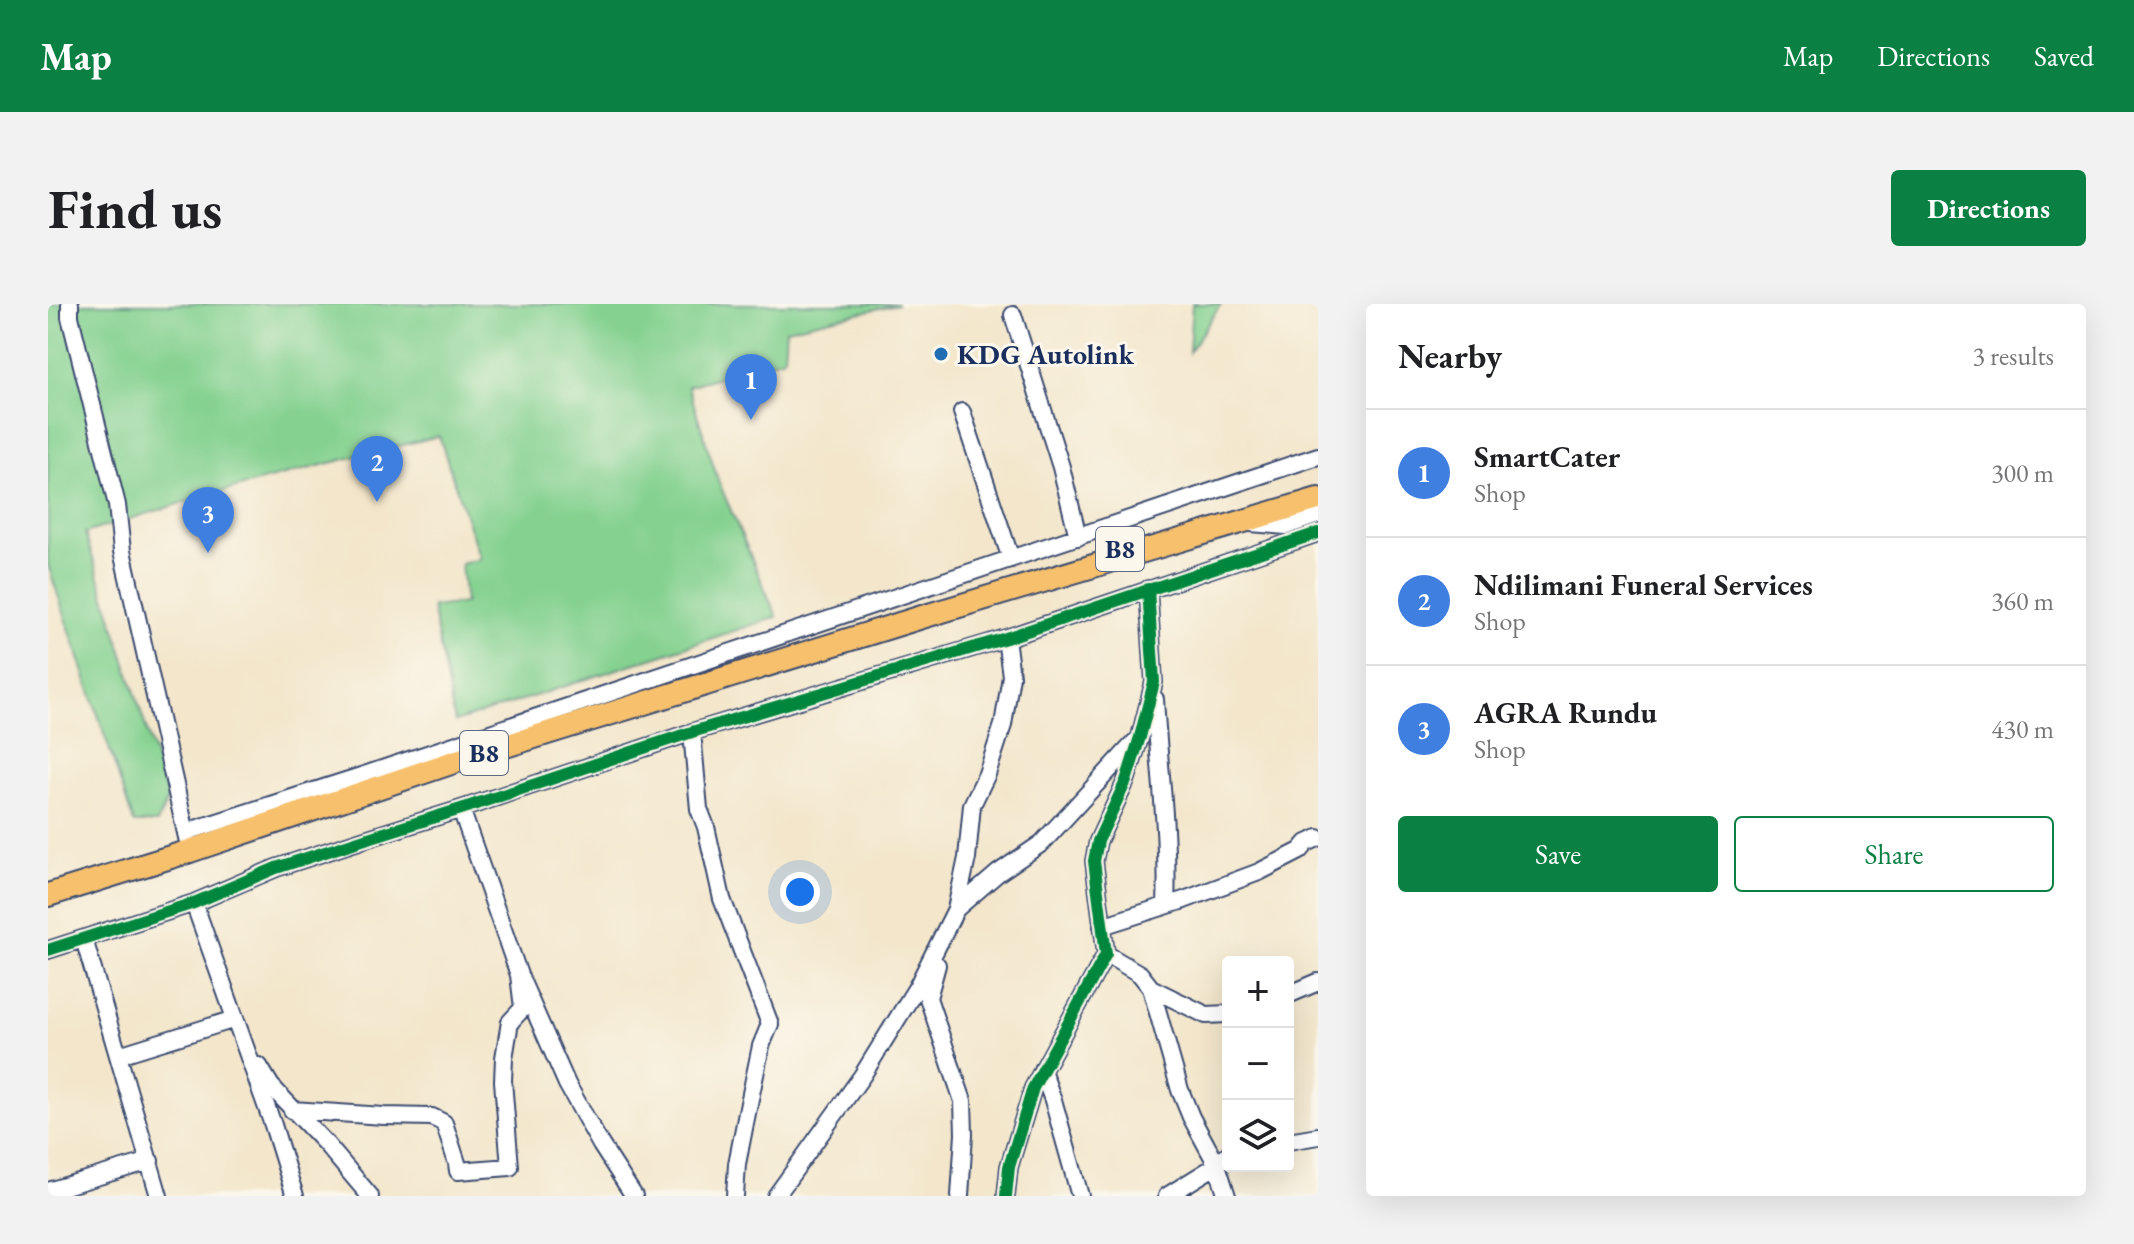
<!DOCTYPE html>
<meta charset="utf-8">
<style>
:root{--surface:#fff;--page:#f2f2f2;--text:#202124;--muted:#757577;--line:#e0e0e0;--accent:#0b8043}
body{margin:0;font-family:"EB Garamond",serif;background:var(--page);color:var(--text)}
.controls{position:absolute;right:24px;bottom:24px;display:grid;overflow:hidden;border-radius:8px;box-shadow:0 8px 32px #0002}
.controls button{width:72px;height:72px;display:grid;place-items:center;padding:0;border:0;border-bottom:2px solid var(--line);background:var(--surface);color:var(--text);font:40px sans-serif}
.you{position:absolute;left:752px;top:588px;width:28px;height:28px;margin:-20px;border:6px solid #fff;border-radius:50%;background:#1a73e8;box-shadow:0 0 0 12px #1a73e833}
.badge{display:grid;place-items:center;width:52px;height:52px;border-radius:50%;background:var(--accent);color:#fff;font-size:26px;font-weight:700}
.pin{position:absolute;translate:-50% -66px;filter:drop-shadow(0 2px 4px #0008)}
.pin::after{content:'';position:absolute;top:42px;width:28px;height:24px;background:inherit;clip-path:polygon(0 0,100% 0,50% 100%)}
.list{margin:0;padding:0;list-style:none}
h2{display:flex;justify-content:space-between;align-items:center;height:104px;margin:0;padding:0 32px;font-size:34px}
h2 small{font-size:26px;font-weight:400;color:var(--muted)}
.list li{display:grid;grid-template-columns:52px 1fr auto;gap:24px;align-items:center;box-sizing:border-box;height:128px;padding:0 32px;border-top:2px solid var(--line)}
.list b{display:block;font-size:30px;white-space:nowrap}
.list p{margin:0;font-size:26px;white-space:nowrap;color:var(--muted)}
.list em{font-size:26px;font-style:normal;color:var(--muted)}
.actions{display:flex;gap:16px;padding:24px 32px}
.actions a{flex:1;padding:18px 0;border:2px solid var(--accent);border-radius:8px;text-align:center;font-size:28px;color:var(--accent)}
.actions .main{background:var(--accent);color:#fff}
.icon{flex:none;width:44px;height:44px;fill:none;stroke:currentColor;stroke-width:2;stroke-linecap:round;stroke-linejoin:round}
.map{position:relative;flex:none;width:1270px;height:892px;overflow:hidden;border-radius:8px}
header{display:flex;align-items:center;gap:48px;box-sizing:border-box;height:112px;padding:0 40px;background:var(--accent);color:#fff}
header strong{font-size:38px}
nav{display:flex;gap:44px;margin-inline-start:auto;font-size:28px}
.intro{display:flex;align-items:center;justify-content:space-between;box-sizing:border-box;height:192px;padding:0 48px}
h1{margin:0;font-size:56px}
.button{padding:20px 36px;border-radius:8px;background:var(--accent);color:#fff;font-size:28px;font-weight:700}
main{display:flex;gap:48px;padding:0 48px}
aside{flex:1;background:var(--surface);border-radius:8px;box-shadow:0 8px 32px #0002}
.map>svg:first-child{display:block}
.green{fill:#84d190;stroke:#508077;stroke-width:2}
.lines{fill:none;stroke-linecap:round;stroke-linejoin:round}
.minor-casing{stroke:#3b4a6e;stroke-width:20}
.highway-casing{stroke:#3b4a6e;stroke-width:26}
.minor{stroke:#fff;stroke-width:16}
.highway{stroke:#f7c06c;stroke-width:22}
.cycleway-casing{stroke:#fbf7ec;stroke-width:17}
.cycleway{stroke:#00873e;stroke-width:12}
.poi-dot{fill:#1f6fb2;stroke:#fbf7ec;stroke-width:3}
.labels{text-anchor:middle;dominant-baseline:central;stroke-width:6;stroke-linejoin:round;paint-order:stroke}
.shield{fill:#fbf7ec;stroke:#5e6b89;stroke-width:2}
.shield-label{font-size:26px;font-weight:bold;fill:#1b2f5e}
.poi-label{font-size:28px;font-weight:bold;fill:#1b2f5e;stroke:#fbf7ec;text-anchor:start}
</style>
<header>
<strong>Map</strong>
<nav><a>Map</a><a>Directions</a><a>Saved</a></nav>
</header>
<div class="intro"><h1>Find us</h1><a class="button">Directions</a></div>
<main>
<div class="map">
<svg width="1270" height="892" viewBox="0 0 1270 892">
<rect width="100%" height="100%" fill="#fbf7ec"/>
<filter id="ink" filterUnits="userSpaceOnUse"><feTurbulence type="fractalNoise" baseFrequency=".0125" numOctaves="2"/><feDisplacementMap in="SourceGraphic" scale="16" xChannelSelector="R" yChannelSelector="G"/><feConvolveMatrix kernelMatrix="1 2 1 2 8 2 1 2 1" color-interpolation-filters="sRGB"/></filter>
<filter id="wash" filterUnits="userSpaceOnUse"><feTurbulence type="fractalNoise" baseFrequency=".006" numOctaves="4" result="noise"/><feDisplacementMap in="SourceGraphic" scale="32" xChannelSelector="R" yChannelSelector="G"/><feGaussianBlur stdDeviation="1.8" result="paint"/><feColorMatrix in="noise" values="0 0 0 0 0 0 0 0 0 0 0 0 0 0 0 0 0 1.4 0 .05"/><feComposite in="paint" operator="in"/></filter>
<g filter="url(#wash)">
<rect width="100%" height="100%" fill="#f3e6cb"/>
<path class="green" d="M0,0h850l-112,25 -2,29 -96,28 31,97 58,134 -322,105 -23,-115 33,-4 -4,-39 19,-5 -41,-123c-119,29 -237,59 -354,97l83,265 -11,25h-23l-86,-258z
M1144,0h29l-32,48z"/>
</g>
<g filter="url(#ink)">
<g class="lines">
<g class="minor-casing">
<path id="minor" d="M22,0v13l47,188 5,46 66,291
M965,11l48,152 17,70
M914,108l49,147
M1202,219l36,3 32,-11
M1107,395c4,69 14,137 11,206
M644,428l7,77 7,18 16,72 48,125 -9,22 -14,67 -10,51 -2,32
M413,505l58,166 48,109 34,61 33,51
M138,528l178,-57 954,-319
M146,599l79,222 22,71
M908,605l42,-36 44,-30 93,-101
M1054,622l82,-26 75,-28 41,-21 7,-8 11,-5
M36,635l75,257
M0,646l146,-47 82,-35 86,-28 99,-31 231,-77 314,-94 312,-105
M1058,650l34,20 11,14 29,102 11,27 26,48 10,31
M889,661l-9,33 35,103 1,33 -4,62
M1103,684l55,27 22,-1
M1240,691l30,-13
M71,751l116,-36
M211,762l12,20 55,58 44,52
M994,766l11,30 27,96
M244,806l92,6 48,1 12,6 13,40 1,8 52,-4 -7,-86 1,-23 6,-36 13,-14 -4,-33
M1240,837l30,-5
M0,887l102,-30
M728,892l86,-120 55,-89 39,-78 11,-51 5,-53 15,-31 16,-49 8,-49 -5,-38
M958,892l3,-29 24,-79 73,-134 -12,-93 4,-20 28,-60 14,-44 14,-55 -6,-93
M1119,892l50,-31 11,-11"/>
</g>
<g class="highway-casing">
<path id="highway" d="M0,591l142,-44 267,-90 465,-144 396,-118"/>
</g>
<use href="#minor" class="minor"/>
<use href="#highway" class="highway"/>
<g class="cycleway-casing">
<path id="cycleway" d="M0,646l146,-47 82,-35 86,-28 99,-31 231,-77 314,-94 312,-105
M958,892l3,-29 24,-79 73,-134 -12,-93 4,-20 28,-60 14,-44 14,-55 -6,-93"/>
</g>
<use href="#cycleway" class="cycleway"/>
</g>
</g>
<circle class="poi-dot" cx="893" cy="50" r="8"/>
<g class="labels">
<g class="shield">
<rect x="1048" y="223" width="48" height="44" rx="6"/>
<rect x="412" y="427" width="48" height="44" rx="6"/>
</g>
<g class="shield-label">
<text x="1072" y="245">B8</text>
<text x="436" y="449">B8</text>
</g>
<g class="poi-label">
<text x="909" y="50">KDG Autolink</text>
</g>
</g>
</svg>
<div class="controls">
<button>+</button>
<button>−</button>
<button><svg class="icon" aria-label="layers" viewBox="0 0 24 24"><path d="M12 4l9 5-9 5-9-5zM3 14l9 5 9-5"/></svg></button>
</div>
<div class="you"></div>
<div class="pin badge" style="left:703px;top:116px;background:#3f7fe0">1</div>
<div class="pin badge" style="left:329px;top:198px;background:#3f7fe0">2</div>
<div class="pin badge" style="left:160px;top:249px;background:#3f7fe0">3</div>
</div>
<aside>
<h2>Nearby<small>3 results</small></h2>
<ul class="list">
<li><span class="badge" style="background:#3f7fe0">1</span><div><b>SmartCater</b><p>Shop</p></div><em>300 m</em></li>
<li><span class="badge" style="background:#3f7fe0">2</span><div><b>Ndilimani Funeral Services</b><p>Shop</p></div><em>360 m</em></li>
<li><span class="badge" style="background:#3f7fe0">3</span><div><b>AGRA Rundu</b><p>Shop</p></div><em>430 m</em></li>
</ul>
<div class="actions"><a class="main">Save</a><a>Share</a></div>
</aside>
</main>
